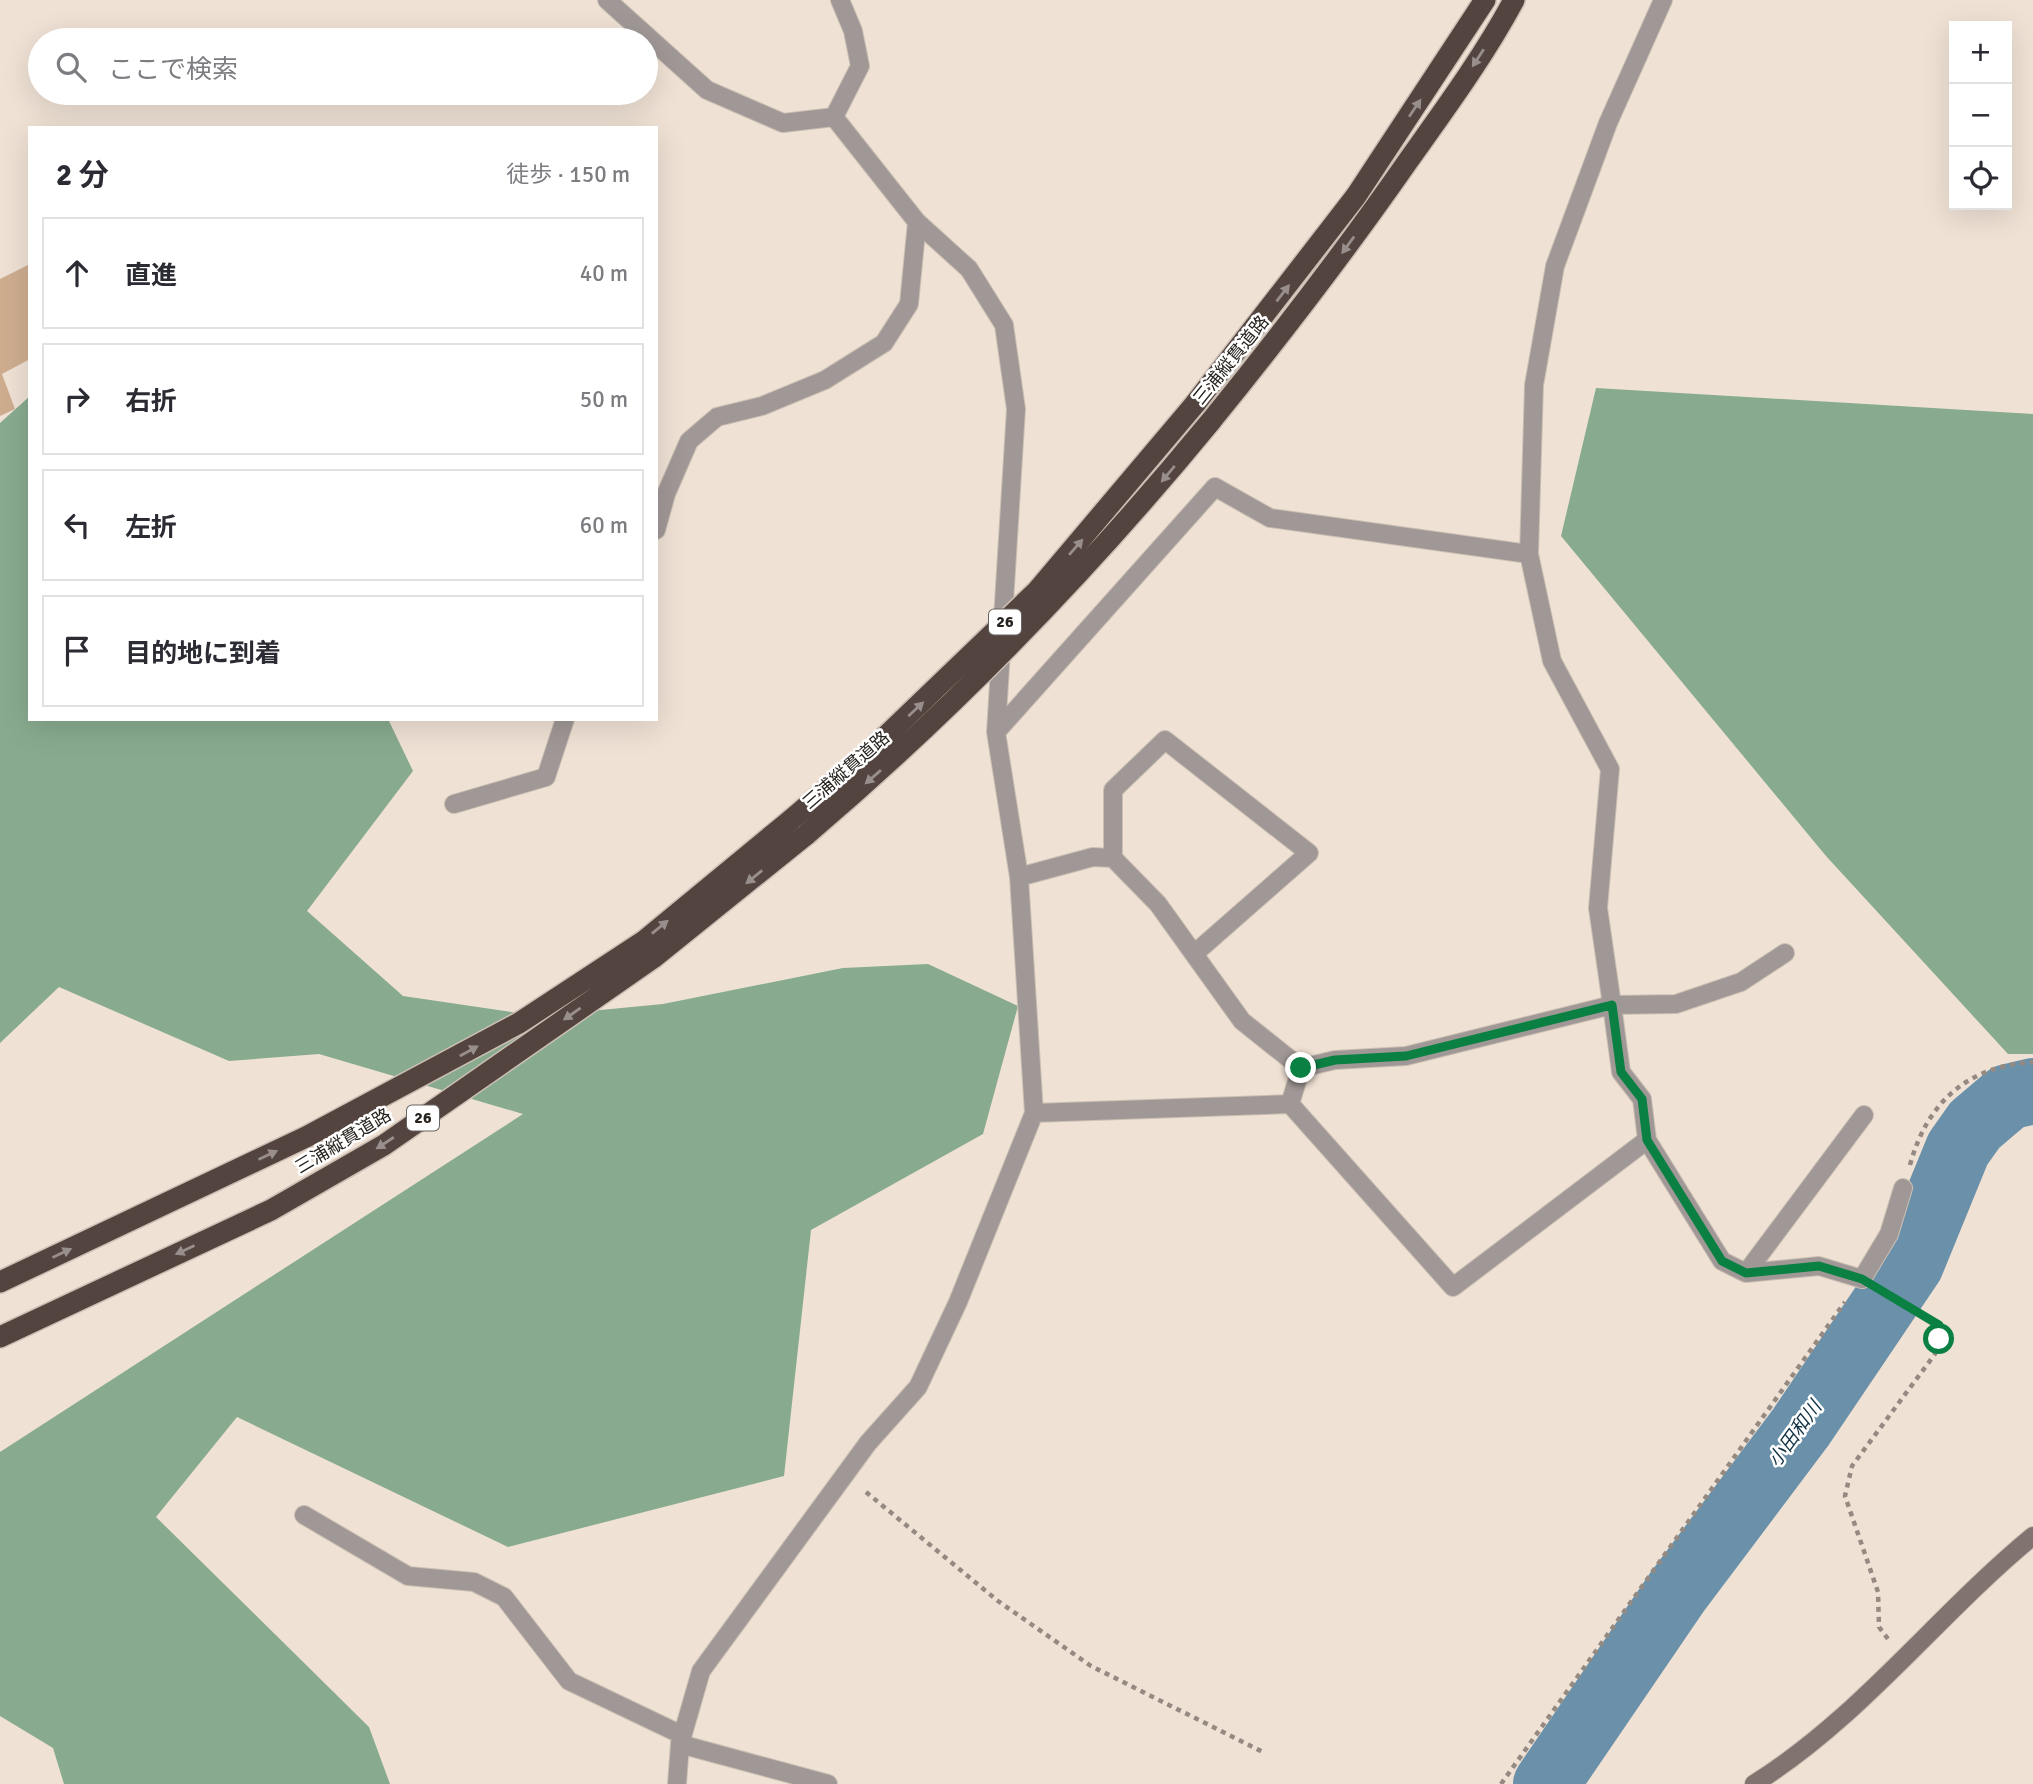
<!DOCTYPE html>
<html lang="ja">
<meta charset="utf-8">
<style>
:root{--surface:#fff;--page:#f7f7f7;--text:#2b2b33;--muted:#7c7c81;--line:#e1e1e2}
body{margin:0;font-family:Signika,"Noto Sans JP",sans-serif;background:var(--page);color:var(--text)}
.controls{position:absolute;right:21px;top:21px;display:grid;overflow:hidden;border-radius:0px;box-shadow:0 7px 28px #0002}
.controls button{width:63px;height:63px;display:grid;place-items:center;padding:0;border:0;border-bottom:2px solid var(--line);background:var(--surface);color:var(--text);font:35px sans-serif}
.stop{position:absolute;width:21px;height:21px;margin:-16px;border:5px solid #0b8043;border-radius:50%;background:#fff}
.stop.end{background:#0b8043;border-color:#fff;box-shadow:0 2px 7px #0008}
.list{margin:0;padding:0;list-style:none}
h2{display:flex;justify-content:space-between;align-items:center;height:91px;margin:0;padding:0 28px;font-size:30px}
h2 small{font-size:23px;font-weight:400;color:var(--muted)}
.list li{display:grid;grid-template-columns:46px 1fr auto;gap:21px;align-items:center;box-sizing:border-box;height:112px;margin:0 14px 14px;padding:0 14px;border:2px solid var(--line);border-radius:0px}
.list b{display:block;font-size:26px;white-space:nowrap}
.list em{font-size:23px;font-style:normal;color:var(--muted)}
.icon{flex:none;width:38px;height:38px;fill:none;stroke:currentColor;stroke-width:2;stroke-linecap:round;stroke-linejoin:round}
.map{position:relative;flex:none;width:2033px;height:1784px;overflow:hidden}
.search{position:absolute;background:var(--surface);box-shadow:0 7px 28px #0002;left:28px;top:28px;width:630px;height:77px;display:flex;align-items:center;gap:18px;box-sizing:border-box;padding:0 24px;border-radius:38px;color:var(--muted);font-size:26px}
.panel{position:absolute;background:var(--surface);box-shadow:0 7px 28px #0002;left:28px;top:126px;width:630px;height:595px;border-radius:0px}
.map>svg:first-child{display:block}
.forest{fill:#88ab8f}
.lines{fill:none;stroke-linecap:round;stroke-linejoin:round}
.river{stroke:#6a91a9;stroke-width:66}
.building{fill:#cead8f}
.lane-casing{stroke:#cbbfb3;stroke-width:20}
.street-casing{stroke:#cbbfb3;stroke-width:20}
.secondary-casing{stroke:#cbbfb3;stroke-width:20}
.highway-casing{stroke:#cbbfb3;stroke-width:24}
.path{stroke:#948a81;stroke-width:4.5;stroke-dasharray:5 5;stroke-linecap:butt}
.lane{stroke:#a09896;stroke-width:18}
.street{stroke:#a09896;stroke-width:18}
.secondary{stroke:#807370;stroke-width:18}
.highway{stroke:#544440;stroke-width:21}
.highway-bridge-casing{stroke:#cbbfb3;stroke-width:24;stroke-linecap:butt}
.highway-bridge{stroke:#544440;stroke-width:21}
.oneway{fill:#988f8c}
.route{stroke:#0b8043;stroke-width:9}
.labels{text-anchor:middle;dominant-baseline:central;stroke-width:5;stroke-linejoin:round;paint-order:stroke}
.shield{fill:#fff;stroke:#686461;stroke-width:2}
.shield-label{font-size:16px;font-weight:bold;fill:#27221d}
.street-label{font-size:18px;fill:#27221d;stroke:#fff}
.water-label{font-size:19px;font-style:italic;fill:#113346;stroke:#fff}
</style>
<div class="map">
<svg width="2033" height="1784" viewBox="0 0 2033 1784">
<rect width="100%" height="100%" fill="#efe1d4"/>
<path class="forest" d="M1596,388l437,26v640h-25l-182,-198 -265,-320z
M30,396v323h358l25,52 -106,140 96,85 135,20 125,-12 180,-36 85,-4 90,42 -35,128 -172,96 -27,246 -276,71 -271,-130 -81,100 213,210 21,57h-326l-11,-36 -53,-32v-264l523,-338 -204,-60 -90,7 -170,-74 -59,56v-620z"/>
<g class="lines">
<path class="river" d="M1546,1784l131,-192 124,-165 110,-163 47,-115 17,-24 33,-28 25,-6"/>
</g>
<path class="building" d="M30,264v95l-28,15 13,35 -15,7v-137z"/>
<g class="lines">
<g class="lane-casing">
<path id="lane" d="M1862,1279l27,-45 14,-46
M680,1744l148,40"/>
</g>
<g class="street-casing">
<path id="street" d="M607,0l100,90 76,33 51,-6
M656,530l10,-36 23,-53 28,-24 45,-11 63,-26 59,-37 25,-39 8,-82
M996,732l219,-245 55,31 259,36
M454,804l92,-27 19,-58
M1113,858v-68l52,-50 144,113 -115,101
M1019,877l74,-20 20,1 45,46 84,117 59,47
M1785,953l-44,29 -65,22 -64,1 9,67 21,27 5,41 75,121 24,12 73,-7 43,13
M1290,1104l163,183 194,-147
M1034,1113l256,-9 11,-36 34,-8 71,-4 206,-51 -14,-97 12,-139 -58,-108 -23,-107 5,-169 21,-119 53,-143 55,-123
M1746,1273l118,-158
M304,1515l104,61 66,6 30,15 65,84 113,54
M677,1784l3,-40 21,-73 167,-228 50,-56 40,-85 76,-189 -15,-236 -23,-145 20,-323 -12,-84 -35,-56 -52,-47 -83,-105 26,-51 -7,-35 -13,-31"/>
</g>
<g class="secondary-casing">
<path id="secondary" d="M1754,1784c107,-67 182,-168 279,-248"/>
</g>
<g class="highway-casing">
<path id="highway" d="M1195,404l161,-208 129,-196
M1211,421c69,-85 135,-171 197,-260 37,-52 76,-105 106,-161
M0,1282l306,-145 213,-114 125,-82 148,-122
M0,1337l271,-127 113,-65 269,-187 154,-124"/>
</g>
<path class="path" d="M1910,1165c17,-63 58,-99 123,-103
M1884,1292l55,33 -4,29 -83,112 -7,30 33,96 1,35 9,12
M866,1492l132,109 93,65 174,87
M1501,1784l344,-482"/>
<use href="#lane" class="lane"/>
<use href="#street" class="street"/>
<use href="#secondary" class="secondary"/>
<use href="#highway" class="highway"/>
<g class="highway-bridge-casing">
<path id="highway-bridge" d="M792,819l69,-59 176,-169 158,-187
M807,834c149,-127 280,-262 404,-413"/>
</g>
<use href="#highway-bridge" class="highway-bridge"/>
</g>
<defs><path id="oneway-solid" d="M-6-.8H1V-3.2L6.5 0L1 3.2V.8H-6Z" transform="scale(1.75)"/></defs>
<g class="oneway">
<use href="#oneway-solid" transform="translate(1478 58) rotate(123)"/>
<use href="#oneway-solid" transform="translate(1415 108) rotate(-56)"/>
<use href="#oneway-solid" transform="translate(1348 245) rotate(126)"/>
<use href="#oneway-solid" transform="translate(1283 293) rotate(-52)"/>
<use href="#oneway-solid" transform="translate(1168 474) rotate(130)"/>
<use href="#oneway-solid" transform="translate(1076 547) rotate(-49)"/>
<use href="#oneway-solid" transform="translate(916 709) rotate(-43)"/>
<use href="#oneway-solid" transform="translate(873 777) rotate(139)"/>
<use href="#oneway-solid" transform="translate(754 877) rotate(141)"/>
<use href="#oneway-solid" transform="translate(660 927) rotate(-39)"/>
<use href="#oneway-solid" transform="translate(572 1014) rotate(145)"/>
<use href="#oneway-solid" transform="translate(469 1051) rotate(-29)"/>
<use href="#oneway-solid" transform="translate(385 1143) rotate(147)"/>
<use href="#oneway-solid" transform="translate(268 1155) rotate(-25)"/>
<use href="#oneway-solid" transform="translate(185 1250) rotate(155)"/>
<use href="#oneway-solid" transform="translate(62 1253) rotate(-25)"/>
</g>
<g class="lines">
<path class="route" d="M1301,1068l34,-8 71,-4 206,-51 9,67 21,27 5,41 75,121 24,12 73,-7 43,13 77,46v14"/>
</g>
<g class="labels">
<g class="shield">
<rect x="989" y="609.5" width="32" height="25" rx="5"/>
<rect x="407" y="1105.5" width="32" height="25" rx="5"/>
</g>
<g class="shield-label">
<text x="1005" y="622">26</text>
<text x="423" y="1118">26</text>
</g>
<g class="street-label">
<text transform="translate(1231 360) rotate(-51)">三浦縦貫道路</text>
<text transform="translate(846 770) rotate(-41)">三浦縦貫道路</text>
<text transform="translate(343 1141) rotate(-31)">三浦縦貫道路</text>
</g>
<g class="water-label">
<text transform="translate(1795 1434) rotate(-54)">小田和川</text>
</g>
</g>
</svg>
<div class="controls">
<button>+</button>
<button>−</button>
<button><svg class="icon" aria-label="locate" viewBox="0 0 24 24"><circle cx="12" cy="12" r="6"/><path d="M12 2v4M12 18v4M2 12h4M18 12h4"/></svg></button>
</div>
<div class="stop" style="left:1939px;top:1339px"></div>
<div class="stop end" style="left:1301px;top:1068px"></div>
<div class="search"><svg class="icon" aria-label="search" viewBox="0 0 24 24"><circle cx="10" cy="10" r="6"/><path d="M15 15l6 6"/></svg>ここで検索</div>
<section class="panel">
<h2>2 分<small>徒歩 · 150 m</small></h2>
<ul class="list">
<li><svg class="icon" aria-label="ahead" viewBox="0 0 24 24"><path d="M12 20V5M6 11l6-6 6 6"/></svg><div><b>直進</b></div><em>40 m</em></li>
<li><svg class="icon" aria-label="right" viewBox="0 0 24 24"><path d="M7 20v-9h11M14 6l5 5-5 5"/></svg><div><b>右折</b></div><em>50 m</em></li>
<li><svg class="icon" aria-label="left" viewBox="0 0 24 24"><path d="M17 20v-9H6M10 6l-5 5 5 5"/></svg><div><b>左折</b></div><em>60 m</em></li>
<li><svg class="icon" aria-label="arrive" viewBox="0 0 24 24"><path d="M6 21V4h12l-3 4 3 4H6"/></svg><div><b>目的地に到着</b></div></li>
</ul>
</section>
</div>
